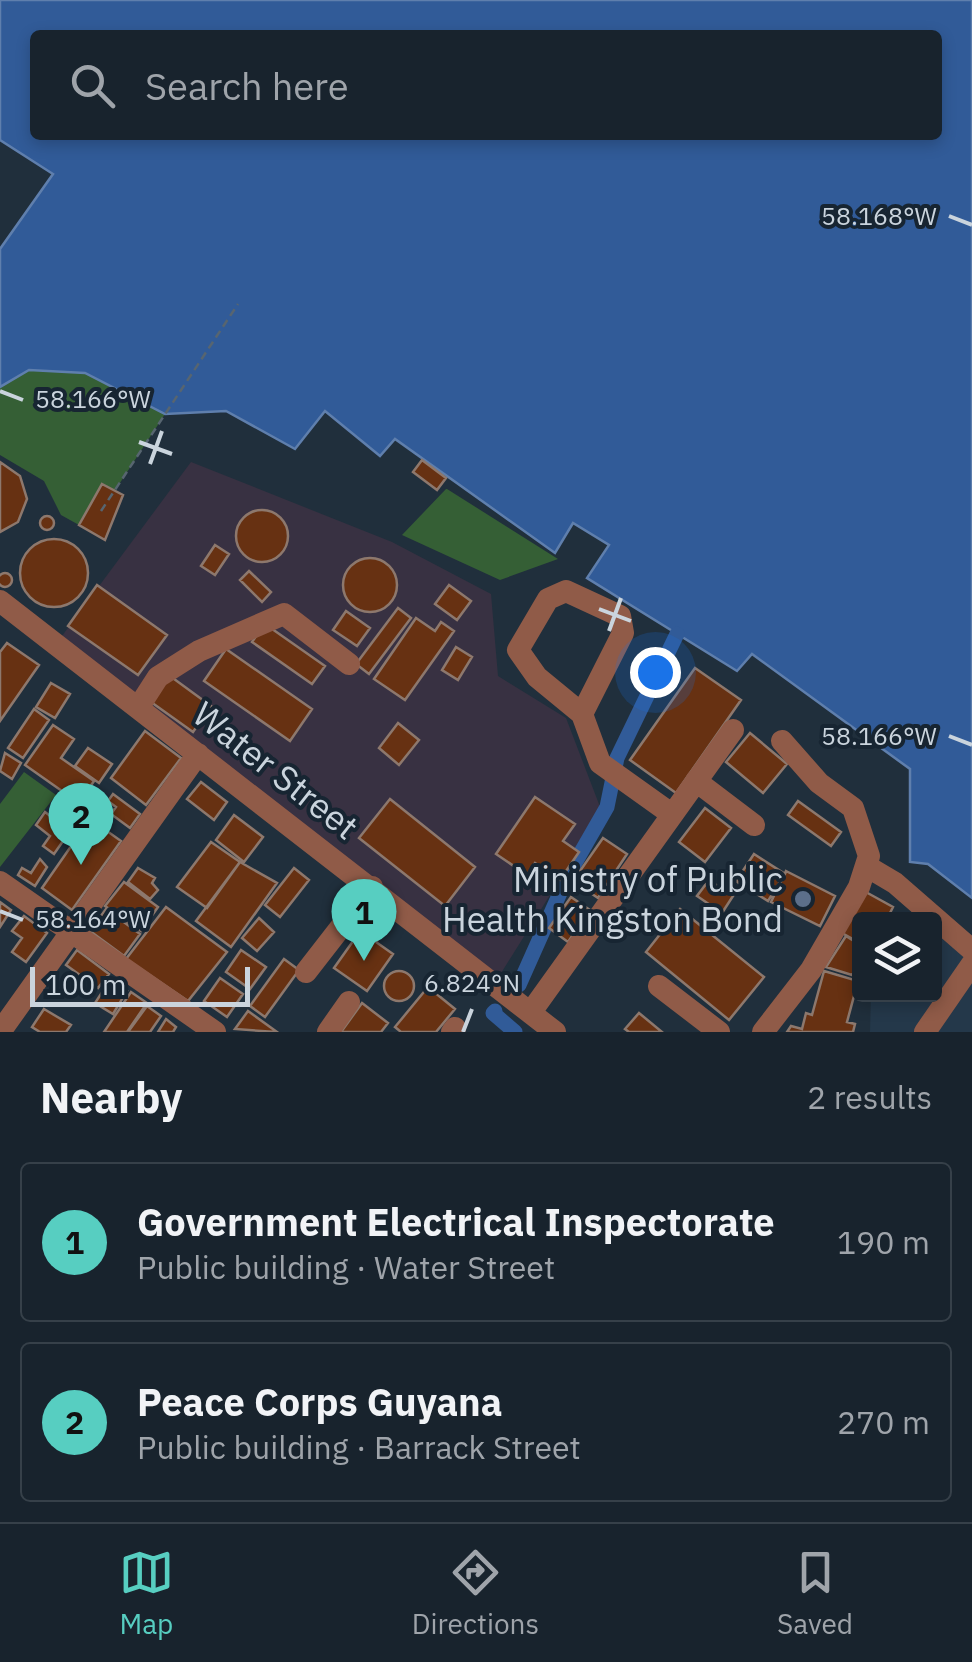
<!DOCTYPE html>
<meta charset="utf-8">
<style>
:root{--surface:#18232d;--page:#212b35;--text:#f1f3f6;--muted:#9fa4aa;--line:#364049;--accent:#57cec1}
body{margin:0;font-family:"IBM Plex Sans",sans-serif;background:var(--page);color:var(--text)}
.controls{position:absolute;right:30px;bottom:30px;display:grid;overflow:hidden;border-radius:10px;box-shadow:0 5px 15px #0003}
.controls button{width:90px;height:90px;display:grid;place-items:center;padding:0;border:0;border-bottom:2px solid var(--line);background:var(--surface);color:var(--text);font:50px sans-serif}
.scale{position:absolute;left:30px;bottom:25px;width:220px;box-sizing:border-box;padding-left:10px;border:5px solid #cad4dd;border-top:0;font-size:28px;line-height:35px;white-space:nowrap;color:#cad4dd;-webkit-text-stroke:8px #172532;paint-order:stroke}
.you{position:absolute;left:655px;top:672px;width:35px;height:35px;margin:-25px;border:8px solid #fff;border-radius:50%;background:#1a73e8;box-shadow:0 0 0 15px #1a73e833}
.badge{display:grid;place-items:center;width:65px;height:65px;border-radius:50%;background:var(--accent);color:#111;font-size:32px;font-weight:700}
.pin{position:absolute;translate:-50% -82px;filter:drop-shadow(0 2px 5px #0008)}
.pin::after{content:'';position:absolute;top:52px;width:35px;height:30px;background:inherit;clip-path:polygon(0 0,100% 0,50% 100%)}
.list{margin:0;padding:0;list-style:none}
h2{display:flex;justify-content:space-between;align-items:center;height:130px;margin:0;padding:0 40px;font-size:42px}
h2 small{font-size:32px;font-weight:400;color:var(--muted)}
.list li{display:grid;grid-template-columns:65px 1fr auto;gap:30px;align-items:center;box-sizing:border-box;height:160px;margin:0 20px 20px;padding:0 20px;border:2px solid var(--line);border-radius:10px}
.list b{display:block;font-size:38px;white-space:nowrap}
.list p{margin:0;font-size:32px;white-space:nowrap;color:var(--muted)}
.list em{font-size:32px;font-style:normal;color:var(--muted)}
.icon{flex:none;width:55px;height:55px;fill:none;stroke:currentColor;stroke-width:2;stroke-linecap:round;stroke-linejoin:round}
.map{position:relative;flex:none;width:972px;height:1032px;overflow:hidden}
.search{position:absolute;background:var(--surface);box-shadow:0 5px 15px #0003;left:30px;right:30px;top:30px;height:110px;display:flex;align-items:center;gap:25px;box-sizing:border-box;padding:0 35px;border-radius:10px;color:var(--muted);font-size:38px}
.sheet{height:490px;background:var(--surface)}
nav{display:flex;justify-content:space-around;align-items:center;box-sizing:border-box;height:140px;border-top:2px solid var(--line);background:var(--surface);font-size:28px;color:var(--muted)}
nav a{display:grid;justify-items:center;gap:5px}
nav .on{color:var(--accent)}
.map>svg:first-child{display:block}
.built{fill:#24384a}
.industrial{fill:#383142}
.green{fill:#355f35}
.water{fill:#315b98;stroke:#5f7fad;stroke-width:2.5;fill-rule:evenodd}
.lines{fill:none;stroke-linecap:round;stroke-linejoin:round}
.canal{stroke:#315b98;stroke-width:15}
.building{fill:#673112;stroke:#8d786d;stroke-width:2.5}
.path{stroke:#576570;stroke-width:2.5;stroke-dasharray:8 5;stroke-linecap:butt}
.minor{stroke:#905b48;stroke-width:22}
.ticks{fill:none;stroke:#cad4dd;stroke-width:4}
.service-dot{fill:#5c6f8a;stroke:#172532;stroke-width:4}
.labels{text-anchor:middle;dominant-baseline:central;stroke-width:8;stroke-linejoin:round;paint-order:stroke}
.street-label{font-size:35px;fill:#cad4dd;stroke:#172532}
.poi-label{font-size:35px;fill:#cad4dd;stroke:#172532;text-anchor:end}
.ticks-label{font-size:25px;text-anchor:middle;fill:#cad4dd;stroke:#172532;stroke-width:8;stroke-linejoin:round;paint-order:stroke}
</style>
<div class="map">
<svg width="972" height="1032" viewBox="0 0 972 1032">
<rect width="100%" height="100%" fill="#202f3c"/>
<path class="built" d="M945,916l27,19v97h-102l1,-37 63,-1 1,-62z"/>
<path class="industrial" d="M191,462l201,80 99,52 7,82 68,42 36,94 -104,166 -436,-342z"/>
<path class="green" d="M29,370l56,3 80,41 -51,78 -12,-8 -23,41 -18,-10 -17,-34 -44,-26v-68z
M446,489h1l111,70 -58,21 -98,-45z
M24,772l32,23 -56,72v-63z"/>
<path class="water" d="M0,0h972v898l-44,-34 -18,-2v-93l-158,-115 -15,17 -150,-93 22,-33 -36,-22 -18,30 -160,-114 -15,17 -55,-45 -30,38 -69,-38 -61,3 -80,-41 -56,-3 -29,17v-138l53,-75 -53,-34zM35,35h902v100h-902z"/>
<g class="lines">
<path class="canal" d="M519,985l49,-110 39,-68 10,-49 60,-124
M495,1011l-2,2 22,19"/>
</g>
<path class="building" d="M422,460l24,18 -9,12 -24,-18z
M0,462l20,14 7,23 -9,23 -18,10z
M102,484l21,11 -18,45 -26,-15z
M236 536a26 26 0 1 1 52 0a26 26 0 1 1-52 0Z
M40 523a7 7 0 1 1 14 0a7 7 0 1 1-14 0Z
M20 573a34 34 0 1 1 68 0a34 34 0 1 1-68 0Z
M215,545l14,9 -14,21 -14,-9z
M343 585a27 27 0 1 1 54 0a27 27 0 1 1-54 0Z
M249,571l22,21 -9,10 -22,-22z
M-2 580a7 7 0 1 1 14 0a7 7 0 1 1-14 0Z
M97,585l70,50 -29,40 -70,-49z
M449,585l22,16 -14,19 -22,-16z
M398,608l13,10 -42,56 -13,-10z
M346,611l24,17 -13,18 -24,-16z
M416,618l19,13 6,-9 13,9 -49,69 -31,-21z
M265,624l60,42 -13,18 -60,-42z
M7,643l32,22 -39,56v-69z
M456,647l16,10 -14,23 -16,-10z
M226,649l86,60 -22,32 -86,-60z
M695,668l46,32 -65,93 -46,-33z
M170,676l41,30 -18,26 -42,-30z
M51,683l19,11 -15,24 -19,-11z
M34,709l15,11 -26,38 -15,-10z
M398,723l21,17 -20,25 -20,-17z
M53,725l21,14 -13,19 33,23 -15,22 -54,-38z
M145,731l36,27 -35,47 -35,-27z
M750,733l37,31 -24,29 -37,-31z
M88,748l24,16 -13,19 -24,-17z
M5,753l16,10 -9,16 -12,-8z
M201,782l26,20 -13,18 -27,-21z
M113,794l27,20 -10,14 -19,-14 5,-7 -8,-6z
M535,797l40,27 -12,17 16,11 -19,28 -25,-17 -8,12 -31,-21z
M390,799l85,68 -30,39 -86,-68z
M798,801l43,31 -10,14 -43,-31z
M705,808l26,20 -26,34 -26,-20z
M45,812l25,19 -16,23 -11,-8 7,-10 -14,-11z
M234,815l29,22 -19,25 -28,-22z
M90,819l31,22 -49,69 -30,-22z
M603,838l24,16 -29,44 -25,-17z
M211,842l29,20 -33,46 -30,-21z
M754,854l31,20 -17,27 -32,-20z
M40,859l7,8 -12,19 -17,-11 4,-7 9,5z
M240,862l37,21 -46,64 -35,-26z
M138,868l17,10 -3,5 6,7 -8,9 -22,-17z
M294,868l15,12 -29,37 -15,-12z
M786,871l49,25 -15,30 -49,-24z
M709,880l24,16 -11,17 -25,-17z
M124,882l34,25 -17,24 -36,-25z
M864,891l29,16 -6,12h-27v24l-18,-10z
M571,897l19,13 -22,32 -19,-14z
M0,902l11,8 -11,17z
M166,907l61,45 -39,49 -62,-42z
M106,909l34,25 -16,22 -34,-25z
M680,909l84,68 -35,43 -83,-68z
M24,916l23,17 -21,29 -14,-10 10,-14 -10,-7z
M259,918l15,14 -17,19 -15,-13z
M368,920l16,12 -8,10 17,12 -26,37 -33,-23z
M846,936l14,9v18l-8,12 -26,-8z
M77,950l32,24 -11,14 -32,-23z
M241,950l25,17 -16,22 -24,-17z
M284,959l15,11 -34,47 -15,-11z
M384 986a15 15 0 1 1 30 0a15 15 0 1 1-30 0Z
M824,971l34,10 -11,41 8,2 -2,8h-66l4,-6 11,3 4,-16 6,2z
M220,978l23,16 -16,23 -23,-16z
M110,980l17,11 -14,23 -18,-11z
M428,987l27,22 -19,23h-35l-6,-5z
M131,992l16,11 -20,29h-23z
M362,1003l26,20 -7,9h-40z
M147,1006l14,10 -11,16h-22z
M44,1009l27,16 -5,7h-26l-8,-5z
M248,1011l29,21h-1l-41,-3z
M639,1013l23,19h-33l-4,-3z
M166,1019l10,8 -3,5h-15z"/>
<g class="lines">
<path class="path" d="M101,511l137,-207"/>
<path class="minor" d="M0,601l555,431
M138,708l20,-31 41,-26 85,-37 65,50
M582,714l-45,-37 -19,-27 30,-51 18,-8 54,25 3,17 -41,81 18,49 70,50
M696,781l58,44
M868,867l27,16 77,67
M0,882l215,150
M306,972l66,-85
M659,986l60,46
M531,1012l202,-282
M0,1032l198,-278
M328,1032l21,-30
M452,1032l3,-4
M763,1032l48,-62 48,-83 10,-31 -16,-48 -34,-25 -37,-42
M925,1032l47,-68"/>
</g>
<path class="ticks" d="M949,216l23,9M0,391l23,9M139,442l33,12M150,464l12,-33M599,609l32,12M609,631l12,-33M949,736l23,9M0,911l23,9M463,1032l9,-23"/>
<circle class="service-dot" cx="803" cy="899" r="10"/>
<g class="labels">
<g class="street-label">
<text transform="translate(276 770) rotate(38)">Water Street</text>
</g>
<g class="poi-label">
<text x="783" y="879">Ministry of Public<tspan x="783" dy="40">Health Kingston Bond</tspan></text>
</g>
</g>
<g class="ticks-label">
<text x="879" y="225">58.168°W</text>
<text x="93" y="408">58.166°W</text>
<text x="879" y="745">58.166°W</text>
<text x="93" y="928">58.164°W</text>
<text x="472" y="992">6.824°N</text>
</g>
</svg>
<div class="controls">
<button><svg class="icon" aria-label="layers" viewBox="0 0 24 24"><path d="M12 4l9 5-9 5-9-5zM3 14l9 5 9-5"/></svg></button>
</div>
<div class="scale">100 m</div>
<div class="you"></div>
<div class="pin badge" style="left:364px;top:961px">1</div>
<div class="pin badge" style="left:81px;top:865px">2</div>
<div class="search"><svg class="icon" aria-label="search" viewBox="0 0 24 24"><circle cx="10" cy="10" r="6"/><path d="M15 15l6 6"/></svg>Search here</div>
</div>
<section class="sheet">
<h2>Nearby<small>2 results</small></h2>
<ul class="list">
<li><span class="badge">1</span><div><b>Government Electrical Inspectorate</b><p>Public building · Water Street</p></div><em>190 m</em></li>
<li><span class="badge">2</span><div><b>Peace Corps Guyana</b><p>Public building · Barrack Street</p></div><em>270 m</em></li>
</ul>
</section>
<nav>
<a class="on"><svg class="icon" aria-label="map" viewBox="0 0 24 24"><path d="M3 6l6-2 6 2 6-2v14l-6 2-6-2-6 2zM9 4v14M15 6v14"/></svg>Map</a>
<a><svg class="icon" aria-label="directions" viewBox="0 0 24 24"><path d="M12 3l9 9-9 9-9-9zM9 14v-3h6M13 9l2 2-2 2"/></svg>Directions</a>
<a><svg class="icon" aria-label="saved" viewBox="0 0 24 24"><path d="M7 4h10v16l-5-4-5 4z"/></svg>Saved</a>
</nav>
